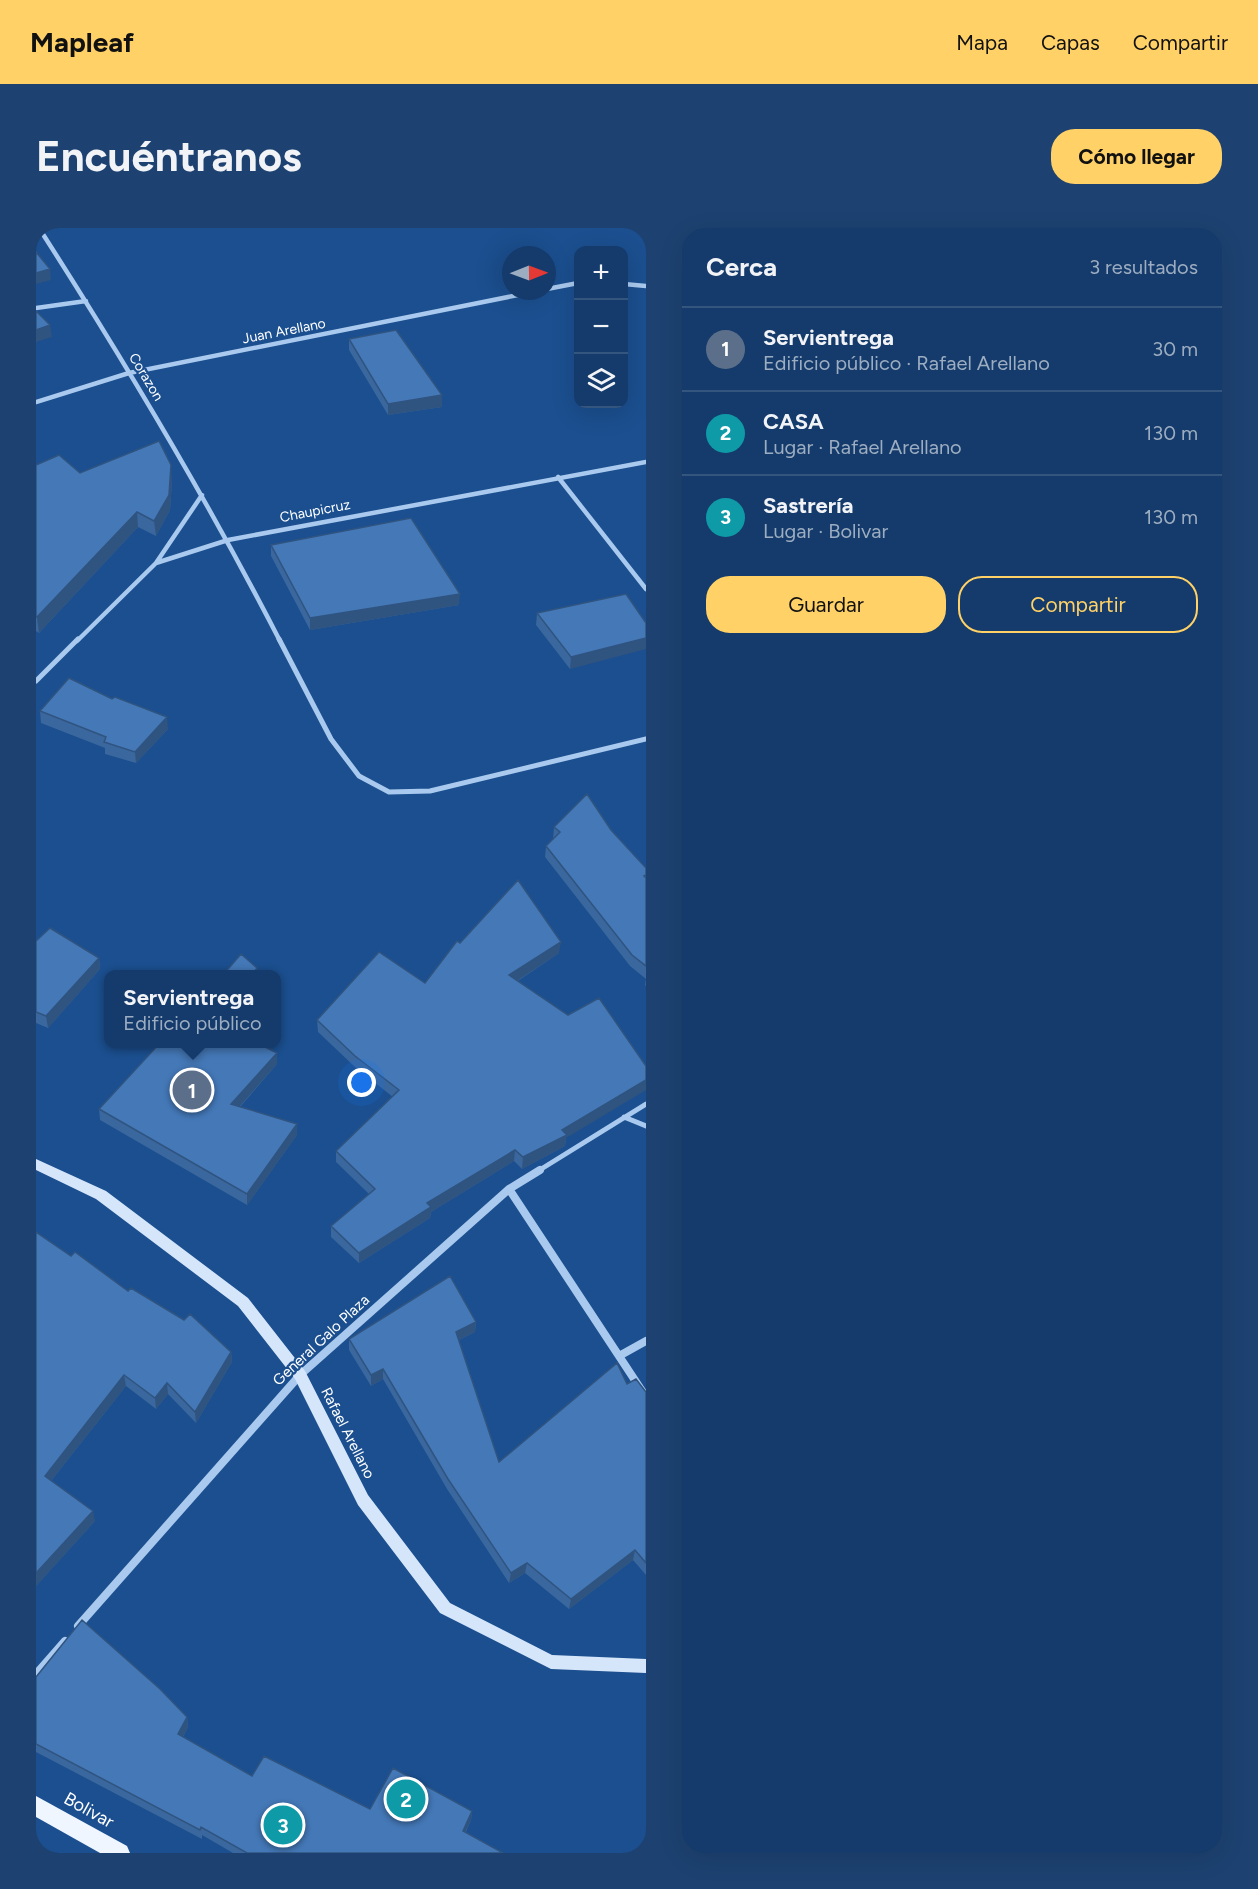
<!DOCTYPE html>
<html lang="es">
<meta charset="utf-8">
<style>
:root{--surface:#143b6b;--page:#1d4271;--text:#f1f3f6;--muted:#9dadc1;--line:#33557e;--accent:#ffd166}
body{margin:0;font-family:Figtree,sans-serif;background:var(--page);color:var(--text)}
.controls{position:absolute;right:18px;top:18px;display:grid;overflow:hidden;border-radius:12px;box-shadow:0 6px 24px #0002}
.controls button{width:54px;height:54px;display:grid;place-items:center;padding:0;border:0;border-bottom:2px solid var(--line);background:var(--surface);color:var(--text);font:30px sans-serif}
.compass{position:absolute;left:466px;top:18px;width:54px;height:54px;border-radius:50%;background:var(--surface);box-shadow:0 6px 24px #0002;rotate:89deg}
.you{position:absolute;left:326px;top:855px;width:21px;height:21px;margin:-15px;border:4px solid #fff;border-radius:50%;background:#1a73e8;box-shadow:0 0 0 9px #1a73e833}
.badge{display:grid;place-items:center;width:39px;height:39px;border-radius:50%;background:var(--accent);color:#fff;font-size:20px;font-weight:700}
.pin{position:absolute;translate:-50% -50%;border:3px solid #fff;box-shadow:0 2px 6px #0006}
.popup{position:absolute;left:68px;top:742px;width:177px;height:78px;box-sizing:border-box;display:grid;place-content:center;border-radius:12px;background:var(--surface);filter:drop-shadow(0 2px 4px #0005);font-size:20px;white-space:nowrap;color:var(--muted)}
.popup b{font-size:22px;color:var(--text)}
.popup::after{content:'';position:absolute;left:50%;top:100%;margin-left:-12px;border:12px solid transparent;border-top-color:var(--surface)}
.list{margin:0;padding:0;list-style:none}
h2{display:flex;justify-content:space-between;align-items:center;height:78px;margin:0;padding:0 24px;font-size:26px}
h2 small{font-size:20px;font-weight:400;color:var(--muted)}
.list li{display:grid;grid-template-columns:39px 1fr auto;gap:18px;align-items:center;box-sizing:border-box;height:84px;padding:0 24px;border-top:2px solid var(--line)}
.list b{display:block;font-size:22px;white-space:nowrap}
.list p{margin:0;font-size:20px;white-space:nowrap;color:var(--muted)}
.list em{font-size:20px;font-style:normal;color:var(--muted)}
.actions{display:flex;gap:12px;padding:18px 24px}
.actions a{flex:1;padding:14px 0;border:2px solid var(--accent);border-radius:24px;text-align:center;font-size:21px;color:var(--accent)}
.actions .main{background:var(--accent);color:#111}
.icon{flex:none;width:33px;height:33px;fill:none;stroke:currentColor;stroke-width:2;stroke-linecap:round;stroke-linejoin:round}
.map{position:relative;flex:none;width:610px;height:1625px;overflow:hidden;border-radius:24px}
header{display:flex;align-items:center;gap:36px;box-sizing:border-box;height:84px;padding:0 30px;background:var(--accent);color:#111}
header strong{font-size:28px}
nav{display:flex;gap:33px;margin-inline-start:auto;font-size:21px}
.intro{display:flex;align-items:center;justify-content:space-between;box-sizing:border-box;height:144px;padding:0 36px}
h1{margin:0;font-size:42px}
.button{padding:15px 27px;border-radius:24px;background:var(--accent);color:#111;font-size:21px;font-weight:700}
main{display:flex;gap:36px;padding:0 36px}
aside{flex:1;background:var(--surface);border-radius:24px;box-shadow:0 6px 24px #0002}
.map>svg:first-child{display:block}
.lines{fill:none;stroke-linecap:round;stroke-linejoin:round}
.minor-far2{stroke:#a9c9ee;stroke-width:4.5}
.minor-far1{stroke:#a9c9ee;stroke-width:5}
.minor{stroke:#a9c9ee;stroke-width:8}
.secondary{fill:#d6e6fa;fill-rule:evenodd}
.primary{fill:#f0f6ff;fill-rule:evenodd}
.wall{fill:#3a679d}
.shaded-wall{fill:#305480}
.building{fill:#4478b7;stroke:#305480;stroke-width:1.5}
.labels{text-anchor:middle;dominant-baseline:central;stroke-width:4.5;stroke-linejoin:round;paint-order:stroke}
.far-street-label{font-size:14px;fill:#fff;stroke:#1b4f8f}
.street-label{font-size:15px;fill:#fff;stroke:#1b4f8f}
.near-street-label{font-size:18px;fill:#fff;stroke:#1b4f8f}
</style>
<header>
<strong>Mapleaf</strong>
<nav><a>Mapa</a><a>Capas</a><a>Compartir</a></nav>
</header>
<div class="intro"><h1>Encuéntranos</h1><a class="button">Cómo llegar</a></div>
<main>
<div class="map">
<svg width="610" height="1625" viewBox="0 0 610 1625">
<rect width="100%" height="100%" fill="#1b4f8f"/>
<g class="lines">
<path class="minor-far2" d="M3,0c86,134 168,271 241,413
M602,0l8,10
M588,56l22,2
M511,61l31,-6
M0,80l50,-7
M0,174l93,-29 409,-82
M522,249l88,112
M120,335l46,-68
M41,413l79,-78 72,-23 418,-78"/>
<path class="minor-far1" d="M243,411l52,100 28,37 30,16 41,-1 216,-52
M0,453l42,-42
M588,889l22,9
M502,943l108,-67"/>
<path class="minor" d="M473,961l137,208
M583,1128l27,-15
M42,1398l222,-251 209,-186 31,-19
M0,1446l29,-33"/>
<path class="secondary" d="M0,931l70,32 142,107 57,73 63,124 82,108 102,52 94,4v14l-95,-4 -111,-56 -82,-108 -63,-126 -57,-73 -142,-107 -60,-29z"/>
<path class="primary" d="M0,1568l91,50 3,7h-30l-64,-36z"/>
</g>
<path class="wall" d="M313,111l93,68 -54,8 -39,-65z
M0,237l44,8 92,8 -2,29 -14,26 -18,-9 -99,106 -3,-2z
M235,317l188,60 -149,25 -39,-74z
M501,385l109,10 -76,46 -34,-44z
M76,471l56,30 -32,34 -31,-9v-6l-64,-25 -1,-12z
M518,599l57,3 35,38v118l-1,-1 1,-6 -16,-13 -85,-109 1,-11 7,-7z
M0,713l63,17 1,11 -52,59 -12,-5z
M424,715l99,10 -41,28 48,157 -1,8 -43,23 -8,-8 -83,51 -1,6 -71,45 -28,-26v-11l38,-32 -33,-32v-11l57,-54 -38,-30 -37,-35 -1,-12 108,-37z
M241,836l-37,43 57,17v11l-50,70 -147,-85 -1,-11z
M0,1004l35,24 57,35 103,61 1,10 -36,61 -28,-29 -12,15 -30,-23 -75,95 44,40 -59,65z
M440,1094l-1,10 -16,8 40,122 128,-78 19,8v183l-13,-15 -64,49 -44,-36 -16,10 -62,-94 -64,-110 -12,7 -22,-36v-11z
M0,1449l151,40 1,10 -5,10 69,39 118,33 102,2 -1,9 -5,12 37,21h-270l-31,-18v4l-166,-87z"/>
<path class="shaded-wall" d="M14,41l1,11 -15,4v-11z
M14,97l2,12 -16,5v-12z
M406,167v12l-54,8v-11z
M135,237l1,16 -2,29 -14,26 -2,-15z
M101,284l1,15 -99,106 -2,-16z
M424,366l-1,11 -149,25v-12z
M610,410v11l-76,20 1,-12z
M131,489l1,12 -32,34 -1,-11z
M525,714l-2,11 -51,34 1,-12z
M63,730l1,11 -52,59 -2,-12z
M221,740l1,7h-6z
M241,825v11l-45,51 -1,-11z
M610,852v10l-80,48 -1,8 -43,23 1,-12 39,-27z
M261,896v11l-50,70v-11z
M479,922l-1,11 -83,51 -1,6 -71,45v-10l68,-50z
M440,1094l-1,10 -20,10 1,-10z
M195,1124l1,10 -36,61 -1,-11z
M347,1141v10l-12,7v-11z
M88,1147l2,11 -79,100 -2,-10z
M131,1155l1,11 -12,15 -1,-11z
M57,1283l2,10 -59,65v-13z
M599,1322l-2,10 -64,49 2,-10z
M491,1335l-2,10 -16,10 2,-10z
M151,1489l1,10 -9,17 -1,-10z
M436,1583l-1,9 -9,19 1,-8z"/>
<path class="building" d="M0,24l14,17 -14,4z
M0,83l14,14 -14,5z
M360,102l46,65 -54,9 -39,-65z
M123,213l12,24 -2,30 -15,26 -17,-9 -100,105h-1v-152l23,-10 21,18z
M375,290l49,76 -150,24 -39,-73z
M590,366l20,29v15l-75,19 -34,-44z
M33,450l43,21 3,-2 52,20 -32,35 -31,-10 2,-5 -66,-26z
M551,566l24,36 35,38v7l-2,1 2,2v88l-14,-11 -86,-109 14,-14 -6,-5z
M482,652l43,62 -52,33 59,40 31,-17 47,68v14l-84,50 5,5 -44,22 -8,-7 -88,53 4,4 -72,46 -28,-27 44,-37 -39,-38 63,-61 -44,-34 -38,-36 62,-68 46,31 32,-42 3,2z
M14,700l49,30 -53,58 -10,-4v-71z
M205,726l16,14 -5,7h-29z
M123,816h100l18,9 -46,51 66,20 -50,70 -148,-85z
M0,1004l35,24 4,-4 53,39 3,-3 53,32 6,-6 41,38 -36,60 -28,-29 -12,15 -31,-23 -79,101 48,35 -57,62z
M414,1048l26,46 -20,10 43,130 118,-99 10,21 9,-5 10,13v171l-11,-13 -64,49 -44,-36 -16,10 -63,-94 -65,-110 -12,6 -22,-36z
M46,1392l78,69 27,28 -9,17 74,42 12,-20 106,53 23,-41 79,43 -9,20 40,22h-256l-46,-26 -1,3 -164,-86v-67z"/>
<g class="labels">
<g class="far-street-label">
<text transform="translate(248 103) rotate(-11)">Juan Arellano</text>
<text transform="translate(110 149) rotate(59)">Corazon</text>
<text transform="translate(279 283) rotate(-11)">Chaupicruz</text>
</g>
<g class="street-label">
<text transform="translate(285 1112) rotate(-43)">General Galo Plaza</text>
<text transform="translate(312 1205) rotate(63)">Rafael Arellano</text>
</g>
<g class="near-street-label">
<text transform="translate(53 1582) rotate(29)">Bolivar</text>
</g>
</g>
</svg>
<div class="controls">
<button>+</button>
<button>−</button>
<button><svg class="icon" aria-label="layers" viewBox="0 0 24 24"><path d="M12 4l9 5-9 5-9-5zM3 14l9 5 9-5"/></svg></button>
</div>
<svg class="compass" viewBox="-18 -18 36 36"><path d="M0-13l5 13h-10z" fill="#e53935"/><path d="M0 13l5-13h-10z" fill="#9dadc1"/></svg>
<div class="you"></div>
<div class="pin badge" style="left:156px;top:862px;background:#5c6f8a">1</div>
<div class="popup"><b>Servientrega</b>Edificio público</div>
<div class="pin badge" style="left:370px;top:1571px;background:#0f9aa8">2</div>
<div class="pin badge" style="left:247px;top:1597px;background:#0f9aa8">3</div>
</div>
<aside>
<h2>Cerca<small>3 resultados</small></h2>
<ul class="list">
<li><span class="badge" style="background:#5c6f8a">1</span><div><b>Servientrega</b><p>Edificio público · Rafael Arellano</p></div><em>30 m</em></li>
<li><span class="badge" style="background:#0f9aa8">2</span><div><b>CASA</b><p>Lugar · Rafael Arellano</p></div><em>130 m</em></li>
<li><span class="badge" style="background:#0f9aa8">3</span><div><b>Sastrería</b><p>Lugar · Bolivar</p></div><em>130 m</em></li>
</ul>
<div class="actions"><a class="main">Guardar</a><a>Compartir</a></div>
</aside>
</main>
